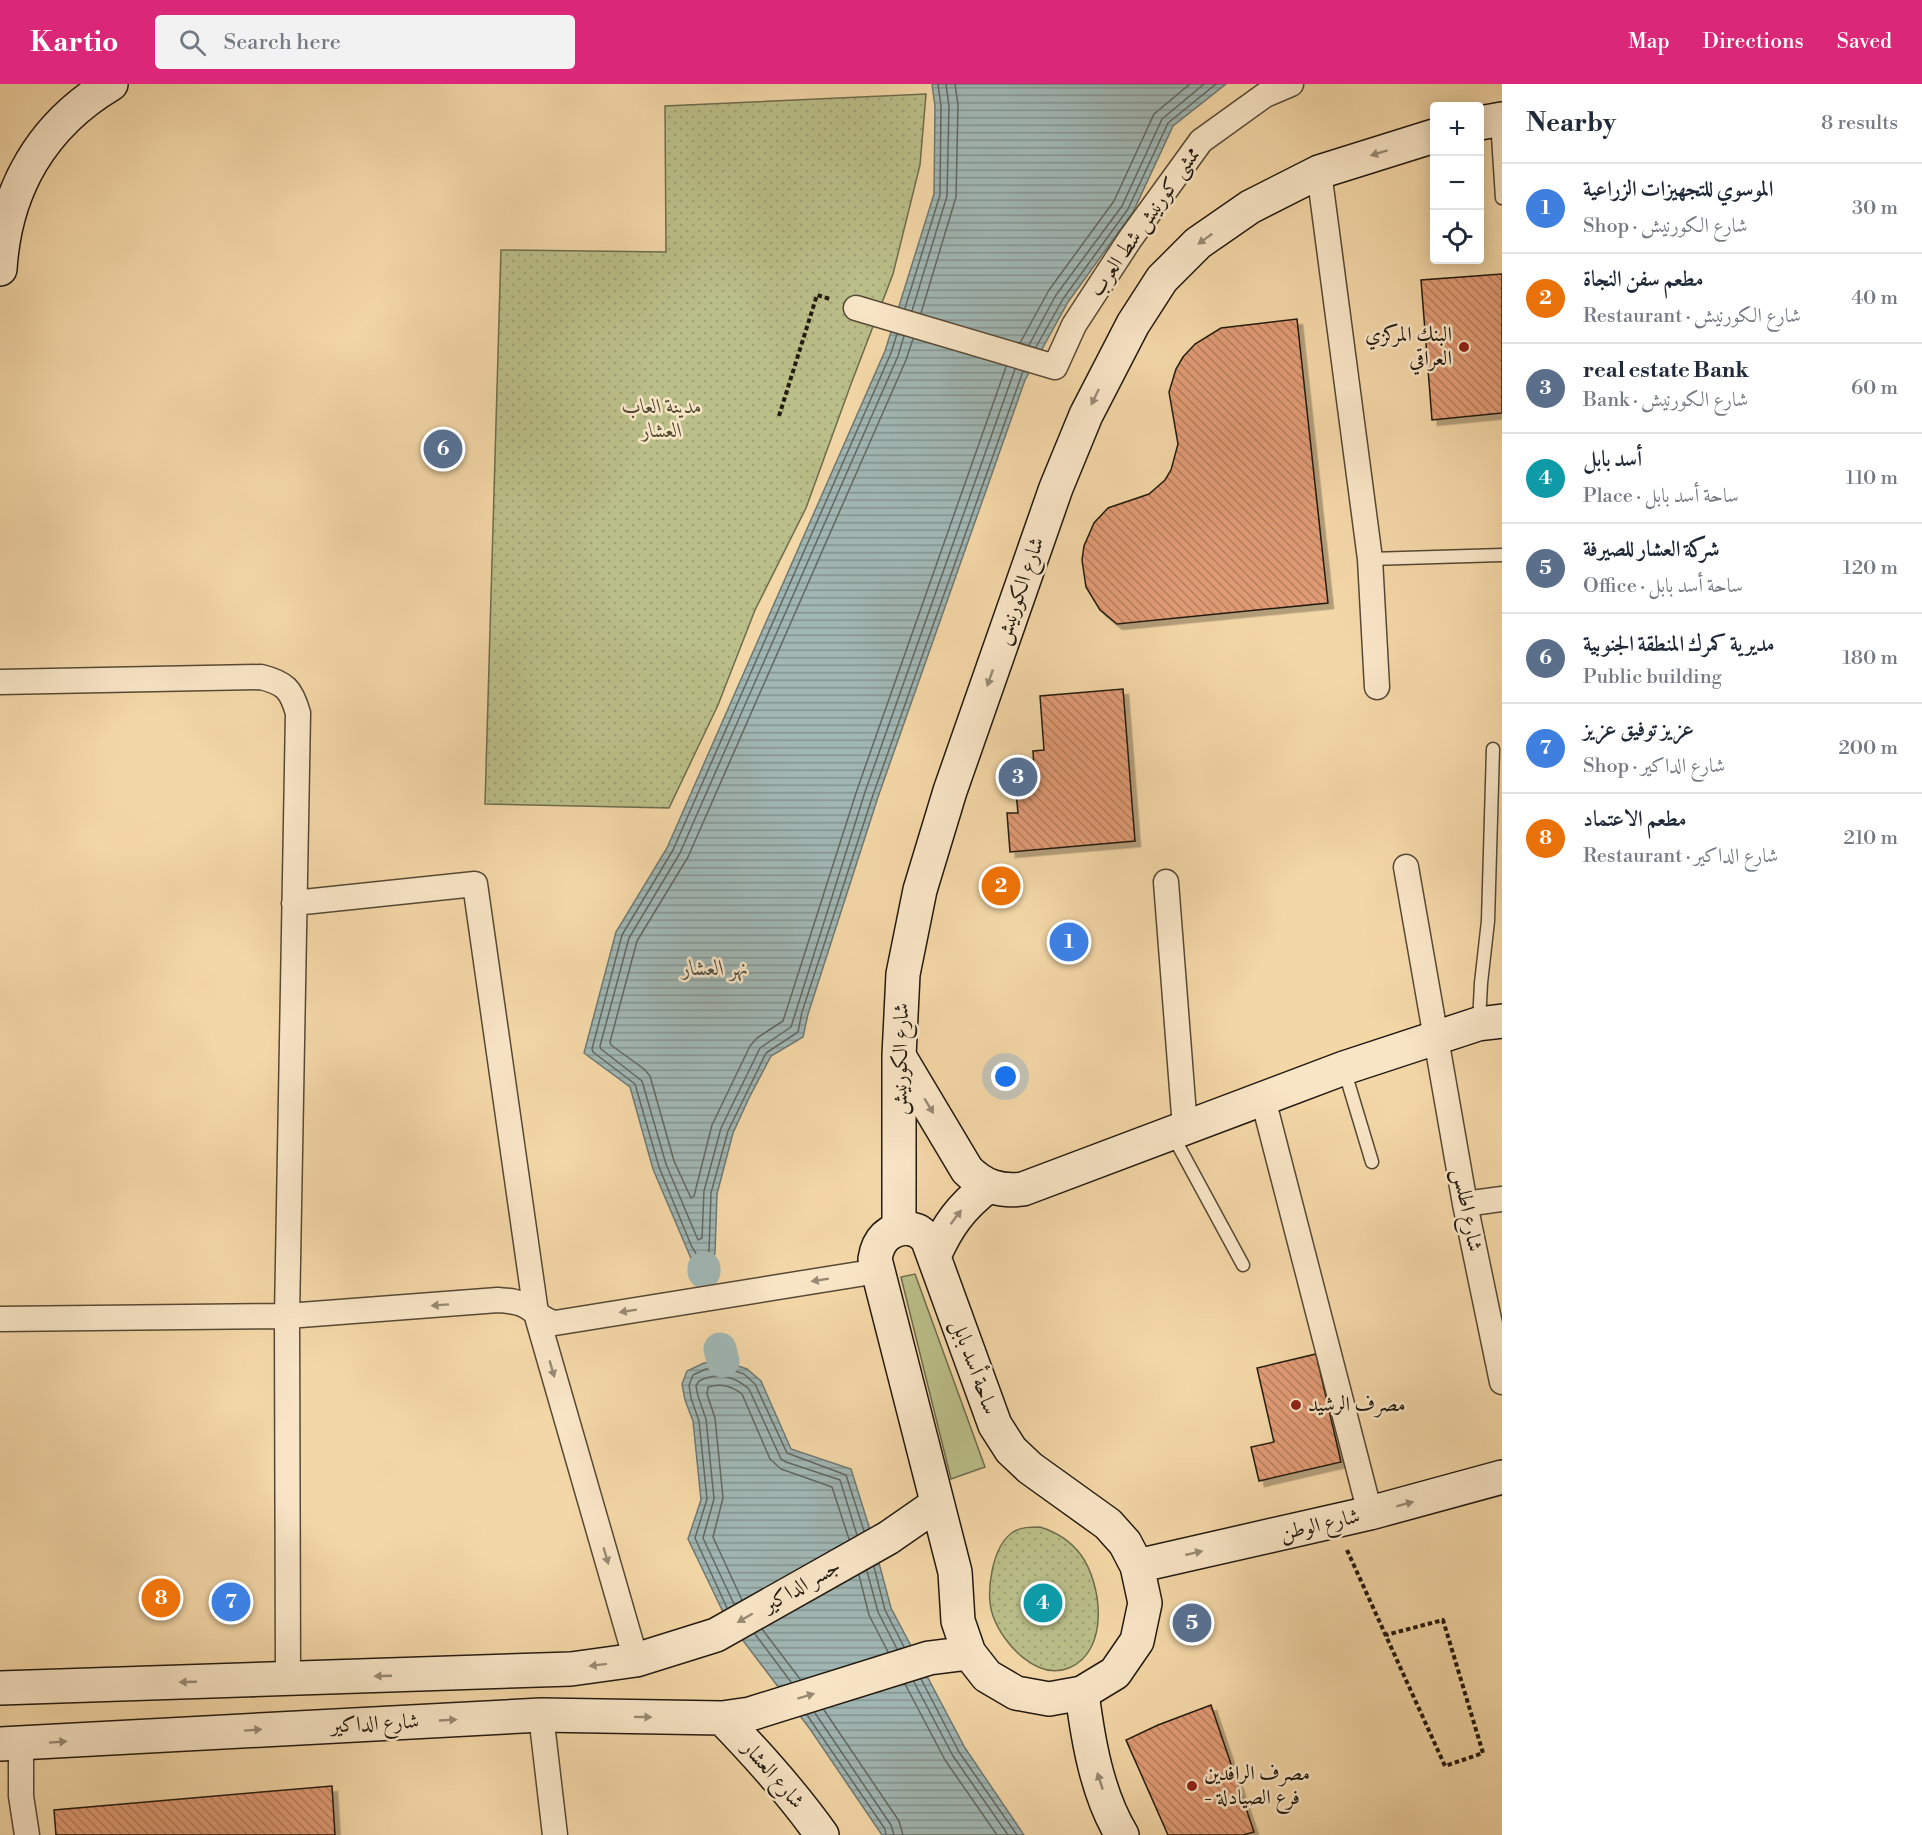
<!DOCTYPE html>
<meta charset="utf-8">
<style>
:root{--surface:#fff;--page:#f2f2f3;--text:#1f2937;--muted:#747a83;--line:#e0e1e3;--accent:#db2777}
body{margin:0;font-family:"Libre Bodoni",Amiri,serif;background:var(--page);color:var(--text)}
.controls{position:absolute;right:18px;top:18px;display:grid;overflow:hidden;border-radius:6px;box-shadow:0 3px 15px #0003}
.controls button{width:54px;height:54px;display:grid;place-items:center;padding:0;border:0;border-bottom:2px solid var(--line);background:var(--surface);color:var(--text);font:30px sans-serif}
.you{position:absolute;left:1006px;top:993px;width:21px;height:21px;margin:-15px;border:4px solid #fff;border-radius:50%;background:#1a73e8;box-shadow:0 0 0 9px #1a73e833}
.badge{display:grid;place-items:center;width:39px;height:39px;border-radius:50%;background:var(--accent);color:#fff;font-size:20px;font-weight:700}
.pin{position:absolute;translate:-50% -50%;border:3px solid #fff;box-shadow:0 2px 6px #0006}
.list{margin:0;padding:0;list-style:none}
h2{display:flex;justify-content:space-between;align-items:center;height:78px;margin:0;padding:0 24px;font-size:26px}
h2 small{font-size:20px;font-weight:400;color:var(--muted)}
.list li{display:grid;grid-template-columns:39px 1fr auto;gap:18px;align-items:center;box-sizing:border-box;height:90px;padding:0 24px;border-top:2px solid var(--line)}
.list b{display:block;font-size:22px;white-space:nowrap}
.list p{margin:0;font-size:20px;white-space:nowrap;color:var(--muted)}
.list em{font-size:20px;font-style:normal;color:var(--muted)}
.icon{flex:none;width:33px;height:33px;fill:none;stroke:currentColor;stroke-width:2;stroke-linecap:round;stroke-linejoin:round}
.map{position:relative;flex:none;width:1502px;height:1751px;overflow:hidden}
header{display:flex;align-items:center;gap:36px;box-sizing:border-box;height:84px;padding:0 30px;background:var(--accent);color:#fff}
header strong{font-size:28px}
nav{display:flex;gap:33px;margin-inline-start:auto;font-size:21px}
.search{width:420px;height:54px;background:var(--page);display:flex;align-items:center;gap:15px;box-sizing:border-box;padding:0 21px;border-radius:6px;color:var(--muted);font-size:22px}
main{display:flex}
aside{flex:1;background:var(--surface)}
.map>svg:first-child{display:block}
.grass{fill:#babe88;stroke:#6e6c4c;stroke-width:1.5}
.park{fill:url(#park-dots);stroke:#6e6c4c;stroke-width:1.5}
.water{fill:url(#water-rules);stroke:#6f7872;stroke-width:1.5}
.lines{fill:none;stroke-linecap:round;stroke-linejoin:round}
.shore{stroke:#626862;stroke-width:1.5}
.canal{stroke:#a1b7b4;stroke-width:33}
.building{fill:url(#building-back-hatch);stroke:#231a0f;stroke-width:1.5;filter:url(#shadow)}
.lane-casing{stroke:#574935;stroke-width:15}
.street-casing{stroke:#574935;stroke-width:27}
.secondary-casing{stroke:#231a0f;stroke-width:36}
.path{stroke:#231a0f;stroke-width:4;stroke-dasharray:4.5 3;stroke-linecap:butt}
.lane{stroke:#f8e5c6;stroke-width:12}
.street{stroke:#f8e5c6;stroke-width:24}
.secondary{stroke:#f8e5c6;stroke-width:33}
.oneway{fill:#988a74}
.poi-dot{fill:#8f2418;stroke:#f8e5c6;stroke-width:2}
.labels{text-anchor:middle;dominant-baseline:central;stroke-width:5;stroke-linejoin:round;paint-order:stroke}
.street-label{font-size:21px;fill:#231a0f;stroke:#f8e5c6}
.poi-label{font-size:21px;fill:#231a0f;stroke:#f8e5c6;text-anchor:start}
.park-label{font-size:21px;font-style:italic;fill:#504b33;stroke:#f8e5c6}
.water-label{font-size:22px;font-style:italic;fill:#4f5149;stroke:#f8e5c6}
</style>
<header>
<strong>Kartio</strong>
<div class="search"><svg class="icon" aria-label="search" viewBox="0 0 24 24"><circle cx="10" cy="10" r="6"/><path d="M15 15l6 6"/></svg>Search here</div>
<nav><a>Map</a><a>Directions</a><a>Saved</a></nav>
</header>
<main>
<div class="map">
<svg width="1502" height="1751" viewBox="0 0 1502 1751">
<defs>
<pattern id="park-dots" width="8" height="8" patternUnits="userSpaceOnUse" patternTransform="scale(1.5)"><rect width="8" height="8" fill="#babe88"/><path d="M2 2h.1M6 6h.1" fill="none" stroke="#a0a374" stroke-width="1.8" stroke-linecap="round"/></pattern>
<pattern id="water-rules" width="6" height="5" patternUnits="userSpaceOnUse" patternTransform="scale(1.5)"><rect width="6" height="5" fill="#a1b7b4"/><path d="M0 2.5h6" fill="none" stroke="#839491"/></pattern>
<pattern id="building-back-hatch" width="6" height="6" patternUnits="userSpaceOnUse" patternTransform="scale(1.5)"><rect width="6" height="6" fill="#e19b74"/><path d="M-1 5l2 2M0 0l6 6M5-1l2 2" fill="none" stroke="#b67e5e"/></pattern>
<filter id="shadow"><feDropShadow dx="5.5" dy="5.5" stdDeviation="0" flood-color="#0004"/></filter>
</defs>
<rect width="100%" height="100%" fill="#f4d7a7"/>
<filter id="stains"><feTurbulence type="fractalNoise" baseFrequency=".00333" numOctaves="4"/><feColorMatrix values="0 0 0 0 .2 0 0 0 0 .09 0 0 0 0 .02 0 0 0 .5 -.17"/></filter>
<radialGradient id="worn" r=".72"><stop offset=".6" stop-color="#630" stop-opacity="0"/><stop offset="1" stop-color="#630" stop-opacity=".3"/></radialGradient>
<path class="grass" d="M915,1190l70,193 -34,12 -50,-202z"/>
<path class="park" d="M926,10l-6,71 -27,109 -42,110 -45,124 -51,102 -37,95 -49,103 -184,-4 16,-554 165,2 -1,-146z
M1040,1443c16,5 30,13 41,28 21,29 29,96 -12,113 -32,13 -66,-24 -76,-52 -8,-23 -1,-70 20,-84 8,-5 18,-5 27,-5z"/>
<path class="water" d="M932,0h294l-53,42 -40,86 -65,90 -43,78 -147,417 -70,217 -5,23 -32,19 -22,42 -16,35 -16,61 -2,59 -5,12 -6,3 -7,-1 -4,-4 -40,-94 -23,-82 -46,-34 32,-121 51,-84 218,-497 49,-157 1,-88z
M723,1277l24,8 14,12 30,68 60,20 20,64 20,75 74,140 59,87h-142l-72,-106 -84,-111 -38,-79 13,-39 -8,-79 -8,-21 -3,-16 5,-13 17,-8z"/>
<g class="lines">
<path class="shore" d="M905,224l35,-113 1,-89 -3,-22
M912,227l35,-115 2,-90 -3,-22
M921,229l35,-116 2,-92 -3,-21
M897,250l-6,19 -218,497 -51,85 -30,114 1,3 42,32 24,83 32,78 10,17 4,-1 4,-10 2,-58 17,-62 38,-78 32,-21 4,-20 71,-217 150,-424
M904,252l-6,20 -218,497 -51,85 -29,108 1,3 41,32 24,83 32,76 4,-2 2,-47 17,-63 39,-80 31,-21 74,-235 150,-423
M913,255l-7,21 -218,497 -51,84 -27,101 1,3 33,24 6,7 24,85 17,37 3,-2 18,-71 38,-79 7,-8 26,-17 74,-231 149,-423
M1020,259l29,-53 65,-89 40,-87 36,-30
M1029,261l27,-50 66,-89 40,-87 42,-35
M1036,263l27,-48 65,-90 40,-86 48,-39
M874,1483l11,43 19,37
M867,1487l11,41 19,37
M859,1491l10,40 19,37
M742,1516l-29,-63 10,-39 -8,-80 -8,-24 1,-7c12,-4 24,-1 34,7l28,65 11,10 51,18 17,52
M734,1520l-31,-66 11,-39 -8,-80 -8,-23 -2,-10 3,-5c18,-9 35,-5 50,8l32,70 5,3 54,18 17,55
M727,1524l-32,-70 12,-39 -8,-78 -8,-23 -2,-13 4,-10 13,-6 16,-2 22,7 11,10 32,69 59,22 18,56
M762,1545l38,50
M755,1550l36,48
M921,1595l38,73 58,83
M914,1598l39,74 55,79
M905,1600l40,76 52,75
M824,1626l75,111 4,14
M815,1629l76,112 3,10
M807,1631l78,114 1,6"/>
<path class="canal" d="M704,1184v4
M720,1265l3,12"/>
</g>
<path class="building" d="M1502,190v139l-70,7 -11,-140z
M1297,235l31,284 -211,21 -17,-14 -14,-23 -4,-27 2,-14 10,-23 14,-15 41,-14 16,-14 6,-10 7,-26 -9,-52 7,-23 7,-12 12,-13 26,-16z
M1123,605l12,152 -125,11 -3,-39h11l-2,-21 10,-1 -2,-21h10l-1,-19 11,-1 -4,-54z
M1316,1270l25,108 -82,19 -8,-34 23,-5 -17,-74z
M1211,1621l43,127 -11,3h-75l-42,-95 32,-15z
M332,1702l3,49h-279l-2,-25z"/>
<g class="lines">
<g class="lane-casing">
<path id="lane" d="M1497,37l5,77
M1370,475l132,-4
M1479,939l2,-40 7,-62 5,-172
M1344,985l28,93
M1172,1050l71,131"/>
</g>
<g class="street-casing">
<path id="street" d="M1319,88l51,387 7,128
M856,224l199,59 19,-42 56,-86 71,-98 64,-46 26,-11
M0,598l261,-5c24,6 30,12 37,36l-11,603 1,363
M1406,783l59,337 37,178
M1166,798l19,246
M294,819l181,-19 61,429 100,347
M1263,1015l107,414
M1465,1120l37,-5
M0,1235l287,-3 211,-16c10,1 19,1 28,6 11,6 17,15 29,17l323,-52
M541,1631l14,120
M21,1660v52l6,39"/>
</g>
<g class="secondary-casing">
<path id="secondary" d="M1480,39l22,-4
M0,185c5,-80 42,-144 111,-185
M899,972l68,114c16,16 32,22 56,19l321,-121 134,-44 24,-3
M908,1144l10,3 9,7 68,187 16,25 19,18 78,56 17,19 12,23 8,37 -8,38 -22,32 -33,20 -33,6 -33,-6 -29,-17 -18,-23 -11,-32 -3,-49 -80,-313c3,-19 13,-30 33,-31z
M899,1145v-173l4,-82 17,-84 30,-99 42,-120 64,-183 30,-73 47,-91 29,-45 36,-36 52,-36 69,-35 115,-36
M934,1172c14,-31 27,-49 54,-70
M1137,1482l233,-53 132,-36
M0,1604l571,-19 65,-9 80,-25 172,-97 49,-34
M1082,1609c6,47 15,101 40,142
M722,1634c36,37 70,75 100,117
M0,1660l541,-29 181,3 28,-4 179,-56 40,-5"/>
</g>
<path class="path" d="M779,332l38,-121 13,4
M1347,1466l98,216 38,-13 -40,-133 -57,15"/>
<use href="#lane" class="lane"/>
<use href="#street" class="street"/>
<use href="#secondary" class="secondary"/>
</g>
<defs><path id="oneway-solid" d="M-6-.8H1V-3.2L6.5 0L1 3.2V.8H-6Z" transform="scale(1.5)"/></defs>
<g class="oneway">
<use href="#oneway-solid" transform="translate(1379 69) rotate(163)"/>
<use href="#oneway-solid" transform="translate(1205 155) rotate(144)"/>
<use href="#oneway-solid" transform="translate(1095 313) rotate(116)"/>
<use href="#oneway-solid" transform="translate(990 594) rotate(109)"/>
<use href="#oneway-solid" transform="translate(929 1022) rotate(59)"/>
<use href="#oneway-solid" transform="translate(956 1133) rotate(-53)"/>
<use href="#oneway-solid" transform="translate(820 1196) rotate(171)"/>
<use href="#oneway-solid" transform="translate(440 1221) rotate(176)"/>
<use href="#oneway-solid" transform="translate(628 1227) rotate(171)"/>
<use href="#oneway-solid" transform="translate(552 1285) rotate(74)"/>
<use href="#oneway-solid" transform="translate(1405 1420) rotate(-15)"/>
<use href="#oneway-solid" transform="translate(1194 1469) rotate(-13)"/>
<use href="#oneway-solid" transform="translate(606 1472) rotate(74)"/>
<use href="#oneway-solid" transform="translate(745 1534) rotate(150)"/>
<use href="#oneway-solid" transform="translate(598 1581) rotate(173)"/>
<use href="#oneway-solid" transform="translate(383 1592) rotate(178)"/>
<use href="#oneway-solid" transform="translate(188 1598) rotate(178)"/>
<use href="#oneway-solid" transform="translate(806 1612) rotate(-17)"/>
<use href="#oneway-solid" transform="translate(643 1633) rotate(1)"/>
<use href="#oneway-solid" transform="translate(448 1636) rotate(-3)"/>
<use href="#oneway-solid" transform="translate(253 1646) rotate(-4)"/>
<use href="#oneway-solid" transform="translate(58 1658) rotate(-4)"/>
<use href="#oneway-solid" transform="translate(1100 1697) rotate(-108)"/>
</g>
<g class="poi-dot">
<circle cx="1464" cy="263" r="6"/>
<circle cx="1296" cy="1321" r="6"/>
<circle cx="1192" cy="1702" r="6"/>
</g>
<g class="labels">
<g class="street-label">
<text transform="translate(1145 138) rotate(-55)">ممشى كورنيش شط العرب</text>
<text transform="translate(1020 507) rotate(-71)">شارع الكورنيش</text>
<text transform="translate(901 975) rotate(-89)">شارع الكورنيش</text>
<text transform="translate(1467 1126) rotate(79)">شارع اطلس</text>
<text transform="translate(974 1283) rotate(70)">ساحة أسد بابل</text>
<text transform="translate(1320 1441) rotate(-13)">شارع الوطن</text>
<text transform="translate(802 1502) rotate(-30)">جسر الداكير</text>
<text transform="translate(375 1640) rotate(-3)">شارع الداكير</text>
<text transform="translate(773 1691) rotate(49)">شارع العشار</text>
</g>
<g class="poi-label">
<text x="1452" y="251" text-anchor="end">البنك المركزي<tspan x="1452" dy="24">العراقي</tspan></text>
<text x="1308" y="1321">مصرف الرشيد</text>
<text x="1204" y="1690">مصرف الرافدين<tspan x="1204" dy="24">- فرع الصيادلة</tspan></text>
</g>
<g class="park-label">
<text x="662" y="323">مدينة العاب<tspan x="662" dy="24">العشار</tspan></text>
</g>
<g class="water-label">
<text x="715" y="884">نهر العشار</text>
</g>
</g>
<rect width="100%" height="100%" filter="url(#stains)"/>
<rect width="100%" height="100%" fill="url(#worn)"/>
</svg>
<div class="controls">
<button>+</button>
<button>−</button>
<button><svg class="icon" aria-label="locate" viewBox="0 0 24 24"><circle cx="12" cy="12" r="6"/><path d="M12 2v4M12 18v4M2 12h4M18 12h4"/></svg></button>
</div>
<div class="you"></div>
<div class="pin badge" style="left:1069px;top:858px;background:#3f7fe0">1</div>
<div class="pin badge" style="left:1001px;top:802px;background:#e8710a">2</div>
<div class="pin badge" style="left:1018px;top:693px;background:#5c6f8a">3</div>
<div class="pin badge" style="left:1043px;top:1519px;background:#0f9aa8">4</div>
<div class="pin badge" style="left:1192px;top:1539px;background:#5c6f8a">5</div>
<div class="pin badge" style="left:443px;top:365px;background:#5c6f8a">6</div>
<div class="pin badge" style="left:231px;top:1518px;background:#3f7fe0">7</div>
<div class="pin badge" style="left:161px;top:1514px;background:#e8710a">8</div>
</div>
<aside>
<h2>Nearby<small>8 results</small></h2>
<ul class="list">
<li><span class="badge" style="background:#3f7fe0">1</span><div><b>الموسوي للتجهيزات الزراعية</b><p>Shop · شارع الكورنيش</p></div><em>30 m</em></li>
<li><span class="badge" style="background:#e8710a">2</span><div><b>مطعم سفن النجاة</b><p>Restaurant · شارع الكورنيش</p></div><em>40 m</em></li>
<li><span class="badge" style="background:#5c6f8a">3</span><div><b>real estate Bank</b><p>Bank · شارع الكورنيش</p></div><em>60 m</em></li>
<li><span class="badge" style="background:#0f9aa8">4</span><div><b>أسد بابل</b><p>Place · ساحة أسد بابل</p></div><em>110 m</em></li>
<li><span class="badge" style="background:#5c6f8a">5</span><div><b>شركة العشار للصيرفة</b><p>Office · ساحة أسد بابل</p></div><em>120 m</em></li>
<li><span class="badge" style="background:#5c6f8a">6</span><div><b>مديرية كمرك المنطقة الجنوبية</b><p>Public building</p></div><em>180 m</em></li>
<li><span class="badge" style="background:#3f7fe0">7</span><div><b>عزيز توفيق عزيز</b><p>Shop · شارع الداكير</p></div><em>200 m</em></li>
<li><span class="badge" style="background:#e8710a">8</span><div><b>مطعم الاعتماد</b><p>Restaurant · شارع الداكير</p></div><em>210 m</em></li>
</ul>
</aside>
</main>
